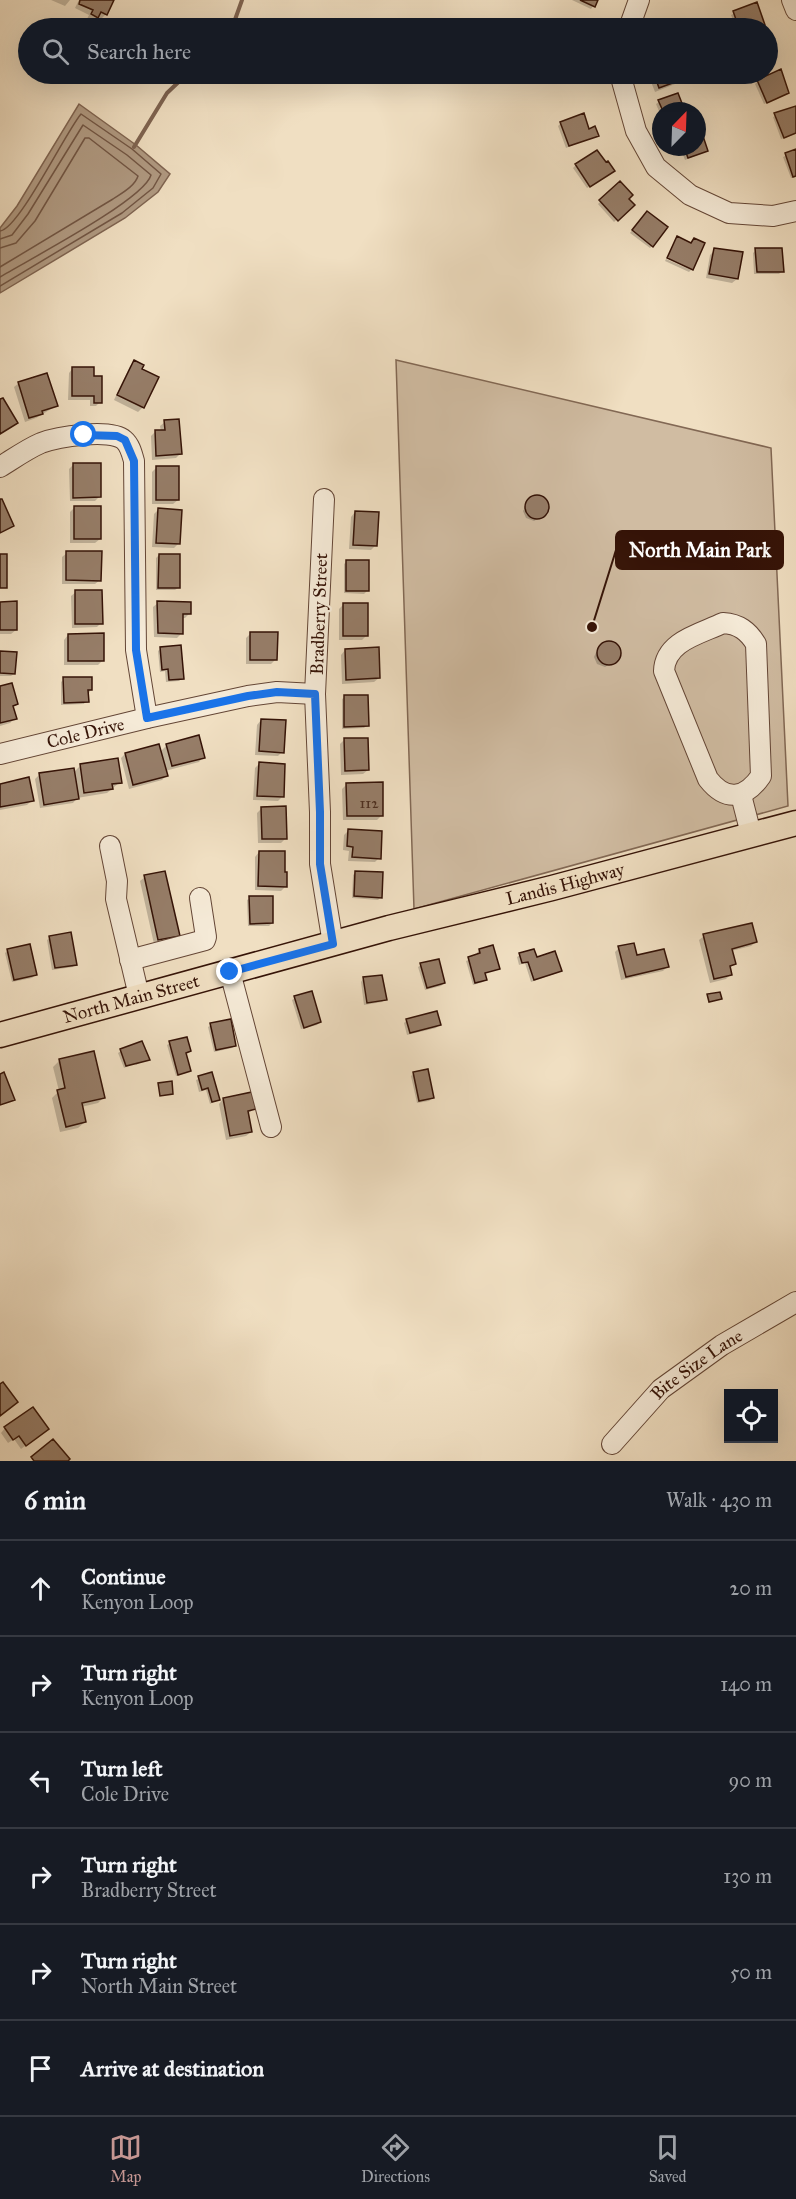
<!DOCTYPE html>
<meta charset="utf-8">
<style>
:root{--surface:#171b24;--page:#20242c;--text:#f1f3f6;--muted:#9ea1a6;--line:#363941;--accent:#c59692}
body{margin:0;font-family:"IM FELL Great Primer",serif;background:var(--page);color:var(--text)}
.controls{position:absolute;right:18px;bottom:18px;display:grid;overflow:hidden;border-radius:0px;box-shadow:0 6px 24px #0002}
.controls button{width:54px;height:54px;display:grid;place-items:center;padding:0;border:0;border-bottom:2px solid var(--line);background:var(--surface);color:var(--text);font:30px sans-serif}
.compass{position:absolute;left:652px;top:102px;width:54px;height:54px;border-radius:50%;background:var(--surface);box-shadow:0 6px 24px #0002;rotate:23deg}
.stop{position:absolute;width:18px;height:18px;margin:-14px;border:4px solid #1a73e8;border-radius:50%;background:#fff}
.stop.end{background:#1a73e8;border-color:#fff;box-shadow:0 2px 6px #0008}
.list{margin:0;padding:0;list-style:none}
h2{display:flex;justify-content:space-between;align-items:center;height:78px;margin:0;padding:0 24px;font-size:26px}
h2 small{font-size:20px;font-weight:400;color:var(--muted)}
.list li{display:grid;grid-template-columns:39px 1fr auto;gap:18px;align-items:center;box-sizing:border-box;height:96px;padding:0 24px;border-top:2px solid var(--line)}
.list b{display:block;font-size:22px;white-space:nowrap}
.list p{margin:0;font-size:20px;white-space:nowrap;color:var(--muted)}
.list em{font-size:20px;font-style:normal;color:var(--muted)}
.icon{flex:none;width:33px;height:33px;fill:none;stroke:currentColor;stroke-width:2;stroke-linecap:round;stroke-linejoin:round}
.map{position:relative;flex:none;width:796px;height:1461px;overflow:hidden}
.search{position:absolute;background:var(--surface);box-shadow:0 6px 24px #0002;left:18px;right:18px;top:18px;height:66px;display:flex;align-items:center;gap:15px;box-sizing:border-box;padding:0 21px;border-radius:33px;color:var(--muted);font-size:22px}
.sheet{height:654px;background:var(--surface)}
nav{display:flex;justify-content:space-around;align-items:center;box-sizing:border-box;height:84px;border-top:2px solid var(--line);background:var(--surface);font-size:16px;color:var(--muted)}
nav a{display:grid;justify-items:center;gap:3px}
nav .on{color:var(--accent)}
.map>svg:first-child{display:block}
.green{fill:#d0bca2;stroke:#826854;stroke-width:1.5}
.water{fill:#b09a82;stroke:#7f6451;stroke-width:1.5}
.shadow{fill:#0003}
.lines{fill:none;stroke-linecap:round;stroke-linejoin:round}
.shore{stroke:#725644;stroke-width:1.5}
.stream{stroke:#7f6451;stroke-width:4}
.building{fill:#967d68;stroke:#351307;stroke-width:1.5}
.minor-casing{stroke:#644636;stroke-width:22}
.major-casing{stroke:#351307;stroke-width:27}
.minor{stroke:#f5ead7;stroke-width:20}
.major{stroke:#f0dfc2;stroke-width:24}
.route{stroke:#1a73e8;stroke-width:8}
.labels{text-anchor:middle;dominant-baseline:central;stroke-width:4.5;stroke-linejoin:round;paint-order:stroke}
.number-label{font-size:15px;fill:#4d2e1f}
.street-label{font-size:18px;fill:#351307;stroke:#f5ead7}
.leader{fill:none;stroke:#351307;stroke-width:2}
.callout-dot{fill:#351307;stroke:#f5ead7;stroke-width:2}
.callout{fill:#351307;stroke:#351307;stroke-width:2}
.callout-label{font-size:20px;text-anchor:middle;font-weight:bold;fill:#fff}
</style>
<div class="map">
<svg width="796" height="1461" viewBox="0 0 796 1461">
<rect width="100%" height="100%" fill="#f0dfc2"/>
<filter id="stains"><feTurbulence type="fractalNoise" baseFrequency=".00333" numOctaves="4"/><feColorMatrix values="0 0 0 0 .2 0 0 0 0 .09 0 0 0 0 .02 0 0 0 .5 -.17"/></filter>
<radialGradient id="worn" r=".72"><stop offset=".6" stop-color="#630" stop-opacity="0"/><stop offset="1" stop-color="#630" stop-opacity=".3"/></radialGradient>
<path class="green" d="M396,360l375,88 17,358 -374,103z"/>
<path class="water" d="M79,104l57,41 34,29 -12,18 -33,26 -125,75v-65l17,-22z"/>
<path class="shadow" d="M51,0h19l-5,6z
M79,0h33l-6,14 -5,5 -4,-2 -4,4 -6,-2 2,-4 -14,-7z
M572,0h25l-6,9z
M756,4l7,20 -7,4h-20l-5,-13z
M648,74h47l-5,4 -35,14z
M758,81l30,12 -24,11 -9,-20z
M659,102l24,9h-22v5l-5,-12z
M796,107v27l-15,5 -8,-22z
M561,123l28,7 8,5 -31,13 -8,-22z
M697,129h2l8,22 -22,9 -5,-13h17z
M796,151v26l-5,1 -8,-21z
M576,165l34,8 -23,15 -14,-20z
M620,183l7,16 6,6 -19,17 -16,-18z
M644,215l8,31 -2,2 -20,-15z
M715,250l22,29 -5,4 -26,-5 4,-23z
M756,250l26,21 -3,3h-25l-1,-21z
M666,259l25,11 -2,2 -24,-11z
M134,362l9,45 -5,5 -24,-12 16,-34z
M73,368l20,10 7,24 -4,4h-6v-6h-22l1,-27z
M19,383l37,23 -20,12 -11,4 -11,-35z
M165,422l15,32 -4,4 -24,2 -1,-24 4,-4h6l-1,-6z
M74,464l25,33 -4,4h-25l-1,-32z
M156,468l22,32 -5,4h-21v-32z
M538,497l7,2 3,8 -3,8 -11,6 -8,-3 -3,-7 7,-11z
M74,508l26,31 -5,4h-25v-31z
M158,510l21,33 -5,5 -22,-1 2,-33z
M355,512l20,34 -4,4 -22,-1 2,-32z
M67,553l33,27 -5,4h-33v-27z
M159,555l19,33 -3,2h-19v-32z
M347,561l20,30 -3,3 -20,-1v-29z
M76,592l25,31 -4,4 -25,1 -1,-32z
M0,603l16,27 -5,4h-11z
M158,603l31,11 -4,4h-3l-1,16 -4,4 -23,-1 -1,-30z
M343,605l24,30 -5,5h-23v-31z
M251,633l25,26 -5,5h-25v-26z
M68,635l35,25 -5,5h-34v-25z
M608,642l8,3 4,7 -4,8 -11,7 -8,-3 -3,-7 4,-9z
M161,648l21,30 -3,3 -13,1 -1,-11 -5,1 -2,-21z
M345,650l34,28 -5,4 -32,2 -1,-29z
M0,652l14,22 -3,2h-11z
M64,679l27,10 -7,15 -23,1v-23z
M0,688l16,16 -4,4 3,10 -5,5 -10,3z
M345,697l22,28 -3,3 -22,1v-30z
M261,720l21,32 -4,4 -23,-1 2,-30z
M198,737l5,20 -4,5 -34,9 1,5 -4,4 -33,9 -8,-31 4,-4 35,-2 6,-6z
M344,740l24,30 -5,4 -22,1 -1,-31z
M259,764l23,33 -4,4 -25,-1 2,-32z
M80,766l40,16 -13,11 -30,5 -4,5 -33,5 -5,-29 5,-5 33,-1z
M347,784l35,31 -5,5h-34l-1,-31z
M0,785l32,15 -5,5 -27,5z
M262,808l24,30 -5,5h-23l-1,-30z
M348,831l31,27 -4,4 -27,-1 1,-10 -6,-1 1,-15z
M259,852l24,22 3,12 -5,5 -26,-1v-33z
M356,872l25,25 -3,3 -26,-2 1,-23z
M145,877l33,58 -4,5 -20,4 -14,-63z
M250,898l22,25 -3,3h-21l-1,-26z
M704,936l52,6 -5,4 -20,5 3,13 -5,5 1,6 -4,4 -16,4 -11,-43z
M50,938l25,26 -2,3 -21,3 -5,-30z
M619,948l17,9 31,10 -4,4 -42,9 -6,-28z
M8,950l27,25 -3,3 -20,4 -7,-29z
M479,950l19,19 -14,5 2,5 -3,3 -10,3 -7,-24 11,-5v-3z
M520,955l16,4 24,12 -3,2 -26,9 -6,-19 -6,2 -2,-8z
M421,965l23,18 -3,3 -16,4 -7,-23z
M363,979l22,20 -3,3 -18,3 -3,-23z
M295,998l25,24 -3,3 -16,4 -9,-29z
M407,1020l32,5 -3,3 -29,7 -3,-12z
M211,1025l24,20 -3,3 -18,4 -6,-25z
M170,1043l19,8 -4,3 4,17 -3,2 -10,3 -9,-31z
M121,1051l27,8 -12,6 -1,-2 -11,5 -6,-15z
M59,1061l45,36 -6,6 -17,4 4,15 -7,6 -18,4 -8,-34 7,-7 -6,-24z
M414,1073l18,25 -3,3 -12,2 -6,-27z
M211,1074l8,25 -9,5 -4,-14 -7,2 -3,-12z
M223,1099l31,10 -7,5 4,18 -5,4 -20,4 -7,-36z
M5,1428l37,5 -21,16 -7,-10 -6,4 -7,-10z"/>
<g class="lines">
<path class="shore" d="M0,231c19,-2 65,-98 81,-117l51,35 29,25 -8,14 -31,25 -122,73
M0,239l12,-4 16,-21 55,-89 44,30 24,20c-7,25 -123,85 -151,102
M0,248l16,-5 19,-22 50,-83h4l49,38c-3,10 -16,17 -25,23l-113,68"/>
<path class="stream" d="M232,28l10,-28
M134,147l33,-54 20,-19"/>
</g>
<path class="building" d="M80,0h34l-7,15 -6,-3 -3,6 -7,-4 2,-4 -14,-6z
M580,0h18l-3,7z
M757,2l8,23 -11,3h-15l-6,-17z
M770,35l5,12 -5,2 5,11 -7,3v-27z
M781,69l8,24 -22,10 -10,-23z
M654,74h43l-38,14z
M678,93l7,18h-22l-5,-11z
M796,106v27l-12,5 -10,-25z
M584,113l5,16 6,-3 4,10 -30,10 -9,-24z
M700,127l8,24 -20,7 -4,-11h13v-19z
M796,149v27l-3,1 -8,-24z
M597,150l9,12 2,-1 7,10 -25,16 -15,-23z
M620,181l13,14 -4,4 6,6 -17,16 -19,-21z
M647,211l21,16 -15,20 -21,-17z
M677,236l14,7 3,-5 11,5 -12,27 -26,-12z
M714,248l29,4 -5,27 -29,-5z
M755,248h27l2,24h-27z
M134,360l10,5 -2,4 17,8 -15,31 -27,-13z
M72,367h22v9h8v27h-8v-7h-22z
M47,373l11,33 -16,5 1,3 -14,4 -11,-36z
M3,398l15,25 -18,11v-35z
M179,419l3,35 -26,2 -1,-26h10l-1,-10z
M73,463h28v34l-28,1z
M156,466h23v34h-23z
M525 507a12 12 0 1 1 24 0a12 12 0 1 1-24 0Z
M0,499h2l12,27 -14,7z
M74,506h27v33h-27z
M158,508l24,2 -2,34 -24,-1z
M355,511l24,1 -2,34 -24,-1z
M66,551h36l-1,30 -35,-1z
M0,554h7v34h-7z
M159,554h21v34h-22z
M346,560h23v31h-23z
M75,590h27l1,34h-28z
M17,601v29h-17v-28z
M157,601l34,1v12h-8v20l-25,-1z
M343,603h25v33h-25z
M250,632h28l-1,28h-27z
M104,633v28h-36v-27z
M597 653a12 12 0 1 1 24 0a12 12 0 1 1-24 0Z
M181,645l3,34 -15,1 -1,-11 -6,1 -2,-23z
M379,647l1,31 -34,2 -1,-31z
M0,651l17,1 -2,22 -15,-1z
M63,677h29v13h-4l1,12 -25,1z
M12,683l6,21 -5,2 4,13 -17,4v-37z
M344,695h24l1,31 -25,1z
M261,719l25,1 -2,33 -25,-2z
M199,735l6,23 -33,8 -6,-22z
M344,738h24l1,32 -24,1z
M159,744l9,32 -35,9 -8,-32z
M118,758l4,25 -10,1 1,5 -29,4 -4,-29z
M259,762l26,2 -1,33 -27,-1z
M74,768l5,31 -35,6 -5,-32z
M29,777l5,24 -34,6v-23z
M383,782v34h-36l-1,-33z
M286,806l1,33h-25l-1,-32z
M348,829l34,2 -1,28 -29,-2 1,-10 -6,-1z
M259,851h26v21h2v15l-29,-1z
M165,871l15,65 -22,4 -14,-65z
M355,871l28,1 -1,26 -28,-2z
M249,896h24v27l-23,1z
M752,923l5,19 -25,7 4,15 -6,2 2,9 -18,4 -11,-45z
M71,932l6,33 -22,3 -6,-32z
M634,943l3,12 27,-6 5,18 -43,10 -8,-31z
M30,944l7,31 -23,5 -7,-31z
M493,945l7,24 -15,4 2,7 -12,3 -7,-26 12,-4 -1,-4z
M534,949l3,8 18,-6 7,20 -28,9 -6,-18 -6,1 -3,-10z
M439,959l6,24 -18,5 -7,-25z
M382,975l5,25 -20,3 -4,-26z
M312,991l9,31 -17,6 -10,-32z
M720,992l2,7 -13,3 -2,-8z
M437,1011l4,14 -31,8 -4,-14z
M231,1019l5,27 -20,4 -6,-27z
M187,1037l4,14 -5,2 5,18 -13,4 -9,-34z
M142,1041l8,19 -24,6 -6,-17z
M94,1051l11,47 -23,5 4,19 -20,5 -9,-37 8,-2 -6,-29z
M428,1069l6,29 -15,3 -6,-29z
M4,1072l11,28 -15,5v-31z
M212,1072l8,28 -8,2 -4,-14 -6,2 -4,-14z
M172,1081l1,13 -13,2 -2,-13z
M252,1092l4,17 -8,2 4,21 -22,4 -7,-38z
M3,1382l15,20 -18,14v-32z
M33,1407l16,22 -23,17 -7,-10 -6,4 -9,-13z
M53,1439l17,20 -2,2h-34l-3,-4z"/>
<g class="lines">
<g class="minor-casing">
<g id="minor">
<path d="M792,0l4,10"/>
<path d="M629,28l10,-28"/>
<path d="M623,74l-1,7 14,50 20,36 34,28 39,18 44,3 23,-5"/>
<path d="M0,467c13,-8 27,-18 41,-24 16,-6 69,-15 83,-3 6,5 8,14 10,21l2,189 11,68"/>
<path d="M324,499l-9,195 5,118v52l13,80"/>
<path d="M723,623c16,1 25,8 33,21l5,132c-16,23 -35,26 -53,3l-44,-108c1,-30 36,-37 59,-48z"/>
<path id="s1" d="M0,754l147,-36 101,-22 29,-4 38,2"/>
<path d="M741,795l10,39"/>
<path d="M110,846l7,35 -1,18 23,97"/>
<path d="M130,960l75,-20 1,-3 -6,-39"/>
<path d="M230,972l41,155"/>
<path id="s2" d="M612,1444l49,-55 61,-44 74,-43"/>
</g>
</g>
<g class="major-casing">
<g id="major">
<path id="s3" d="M0,1035l389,-107 163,-40 244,-65"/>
</g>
</g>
<use href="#minor" class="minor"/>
<use href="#major" class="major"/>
</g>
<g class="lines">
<path class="route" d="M84,435l33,1 8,4 9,21 2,189 11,68 101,-22 29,-4 38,2 5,118v52l13,80 -103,28"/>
</g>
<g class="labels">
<g class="number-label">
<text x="369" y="803">112</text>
</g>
<g class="street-label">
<text transform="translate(319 614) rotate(-88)">Bradberry Street</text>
<text stroke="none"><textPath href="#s1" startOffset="88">Cole Drive</textPath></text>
<text stroke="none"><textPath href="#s3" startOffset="585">Landis Highway</textPath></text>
<text stroke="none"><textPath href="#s3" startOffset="136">North Main Street</textPath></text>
<text stroke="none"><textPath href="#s2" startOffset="117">Bite Size Lane</textPath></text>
</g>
</g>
<path class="leader" d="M592 627L616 550"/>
<circle class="callout-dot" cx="592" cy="627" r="6"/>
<rect class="callout" x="616" y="531" width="167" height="38" rx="6"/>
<g class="callout-label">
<text x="700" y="557">North Main Park</text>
</g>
<rect width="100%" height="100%" filter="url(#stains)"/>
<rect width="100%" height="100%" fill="url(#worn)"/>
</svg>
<div class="controls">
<button><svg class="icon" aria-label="locate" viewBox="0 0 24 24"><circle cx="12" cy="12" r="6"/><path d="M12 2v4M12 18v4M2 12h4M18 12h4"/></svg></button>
</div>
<svg class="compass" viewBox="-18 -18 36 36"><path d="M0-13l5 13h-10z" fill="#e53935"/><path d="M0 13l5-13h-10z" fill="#9ea1a6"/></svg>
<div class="stop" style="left:84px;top:435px"></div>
<div class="stop end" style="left:230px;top:972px"></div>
<div class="search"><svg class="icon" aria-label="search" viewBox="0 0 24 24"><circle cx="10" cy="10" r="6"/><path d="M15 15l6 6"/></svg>Search here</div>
</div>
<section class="sheet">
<h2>6 min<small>Walk · 430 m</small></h2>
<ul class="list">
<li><svg class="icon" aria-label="ahead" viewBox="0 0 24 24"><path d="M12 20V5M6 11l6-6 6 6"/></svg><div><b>Continue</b><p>Kenyon Loop</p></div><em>20 m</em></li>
<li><svg class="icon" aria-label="right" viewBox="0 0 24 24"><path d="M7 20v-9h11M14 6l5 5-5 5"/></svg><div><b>Turn right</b><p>Kenyon Loop</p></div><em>140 m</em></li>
<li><svg class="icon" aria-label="left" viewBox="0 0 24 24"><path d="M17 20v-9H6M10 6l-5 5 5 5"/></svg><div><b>Turn left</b><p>Cole Drive</p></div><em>90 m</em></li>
<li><svg class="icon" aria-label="right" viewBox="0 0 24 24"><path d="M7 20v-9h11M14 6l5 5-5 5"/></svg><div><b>Turn right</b><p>Bradberry Street</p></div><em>130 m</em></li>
<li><svg class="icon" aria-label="right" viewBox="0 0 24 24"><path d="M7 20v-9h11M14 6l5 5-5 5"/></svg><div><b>Turn right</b><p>North Main Street</p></div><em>50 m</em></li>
<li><svg class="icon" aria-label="arrive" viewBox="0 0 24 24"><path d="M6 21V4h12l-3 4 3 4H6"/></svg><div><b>Arrive at destination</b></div></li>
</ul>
</section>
<nav>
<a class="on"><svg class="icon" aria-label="map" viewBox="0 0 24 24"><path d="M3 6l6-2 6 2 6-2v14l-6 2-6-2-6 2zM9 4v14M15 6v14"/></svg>Map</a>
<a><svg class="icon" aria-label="directions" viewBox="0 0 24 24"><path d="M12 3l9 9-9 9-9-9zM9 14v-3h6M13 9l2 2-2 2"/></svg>Directions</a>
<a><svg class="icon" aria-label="saved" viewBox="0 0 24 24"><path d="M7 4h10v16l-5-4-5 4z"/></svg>Saved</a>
</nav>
